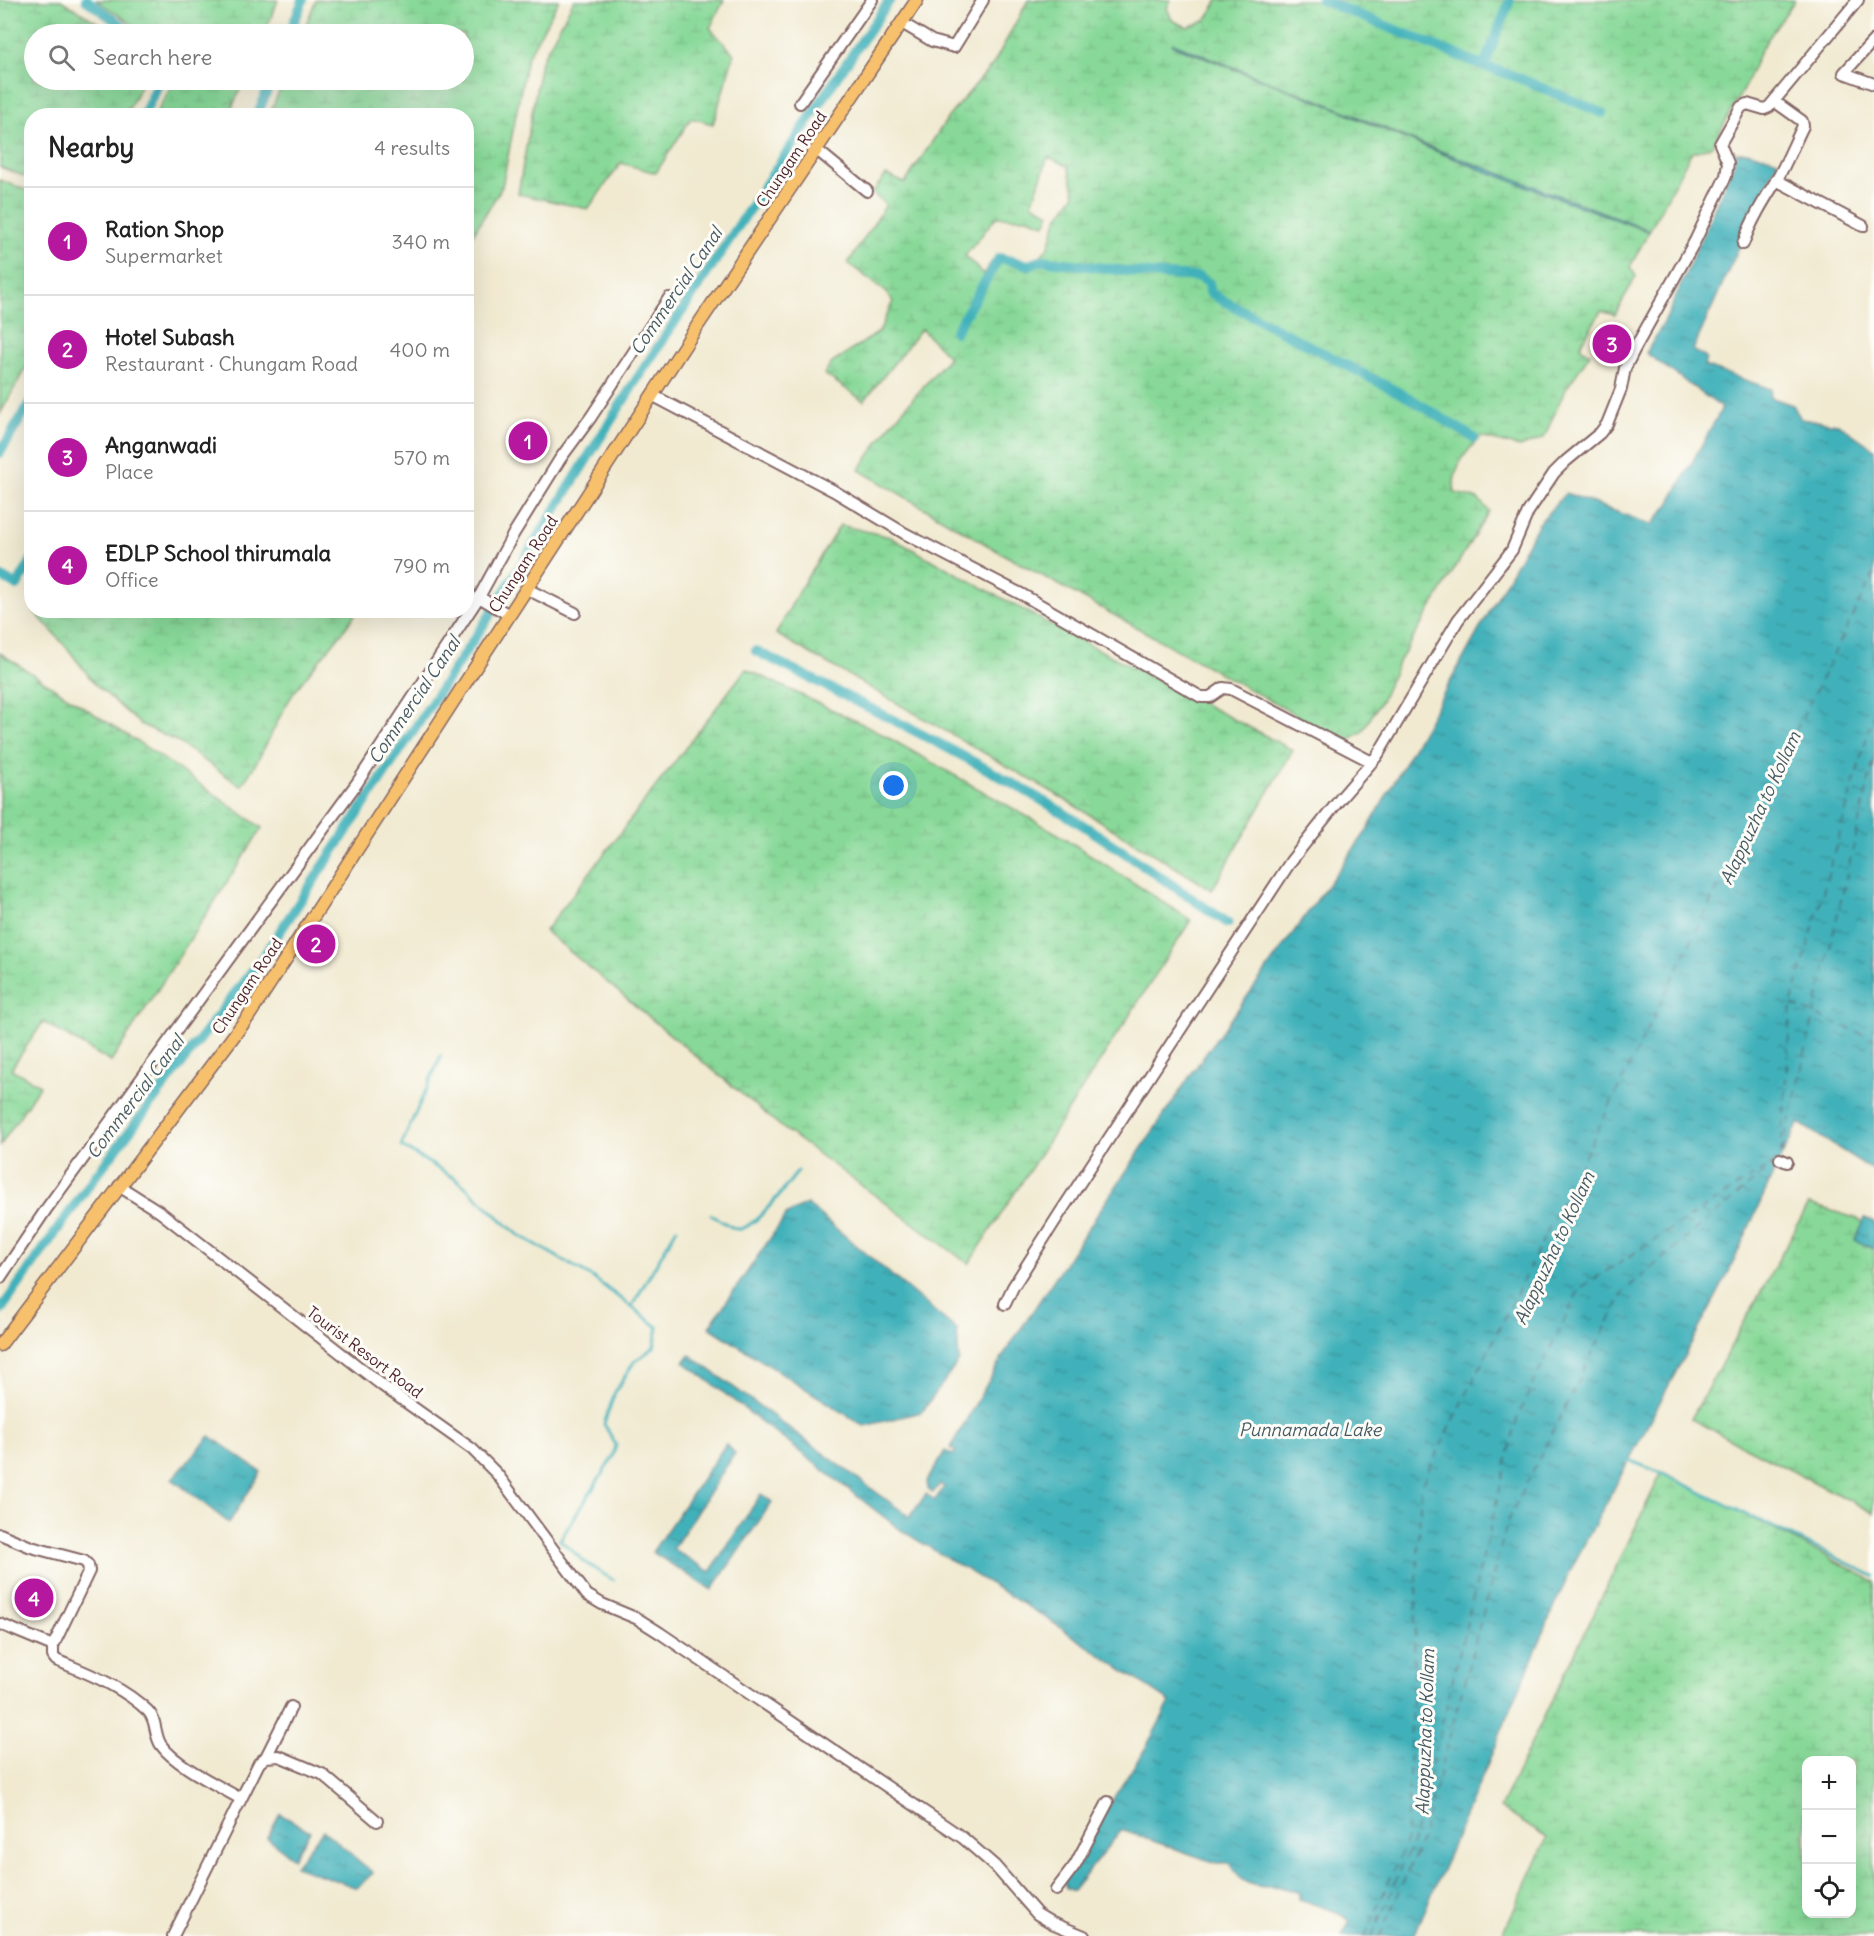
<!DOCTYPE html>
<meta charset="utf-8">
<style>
:root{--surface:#fff;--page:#f6f6f6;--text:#222;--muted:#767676;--line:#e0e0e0;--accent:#b5179e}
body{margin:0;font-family:Delius,sans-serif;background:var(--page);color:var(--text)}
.controls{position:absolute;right:18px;bottom:18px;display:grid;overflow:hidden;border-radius:12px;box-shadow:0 6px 24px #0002}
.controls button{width:54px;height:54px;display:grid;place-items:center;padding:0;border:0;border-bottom:2px solid var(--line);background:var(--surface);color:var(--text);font:30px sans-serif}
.you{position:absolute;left:894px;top:786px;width:21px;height:21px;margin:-15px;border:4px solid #fff;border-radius:50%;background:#1a73e8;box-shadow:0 0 0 9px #1a73e833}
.badge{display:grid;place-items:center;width:39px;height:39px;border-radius:50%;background:var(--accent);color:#fff;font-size:20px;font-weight:700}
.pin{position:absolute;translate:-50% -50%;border:3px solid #fff;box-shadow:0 2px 6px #0006}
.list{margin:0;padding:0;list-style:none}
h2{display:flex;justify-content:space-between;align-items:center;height:78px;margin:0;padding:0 24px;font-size:26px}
h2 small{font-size:20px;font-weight:400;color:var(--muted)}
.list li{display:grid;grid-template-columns:39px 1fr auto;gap:18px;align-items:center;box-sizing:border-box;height:108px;padding:0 24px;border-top:2px solid var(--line)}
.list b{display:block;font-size:22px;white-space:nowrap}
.list p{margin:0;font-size:20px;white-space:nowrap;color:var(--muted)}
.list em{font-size:20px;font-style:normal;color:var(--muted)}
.icon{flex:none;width:33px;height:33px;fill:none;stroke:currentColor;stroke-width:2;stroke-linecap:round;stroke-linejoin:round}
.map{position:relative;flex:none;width:1874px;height:1936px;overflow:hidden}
.search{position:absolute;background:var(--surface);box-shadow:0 6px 24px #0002;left:24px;top:24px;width:450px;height:66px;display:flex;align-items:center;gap:15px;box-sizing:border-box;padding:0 21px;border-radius:33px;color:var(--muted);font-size:22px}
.panel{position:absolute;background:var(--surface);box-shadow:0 6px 24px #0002;left:24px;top:108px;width:450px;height:510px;border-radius:24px}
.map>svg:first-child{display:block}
.wetland{fill:url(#wetland-marsh);stroke:#697c62;stroke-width:1.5;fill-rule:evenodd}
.water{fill:url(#water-ripples);stroke:#466872;stroke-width:1.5}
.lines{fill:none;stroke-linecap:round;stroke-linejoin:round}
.stream{stroke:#41b1ba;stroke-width:3}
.canal{stroke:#41b1ba;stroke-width:10}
.ferry{stroke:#465964;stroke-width:1.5;stroke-dasharray:8 6;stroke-linecap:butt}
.minor-casing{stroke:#846665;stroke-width:14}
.major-casing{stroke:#846665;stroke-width:15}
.minor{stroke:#fff;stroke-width:10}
.major{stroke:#f7c06c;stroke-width:12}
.labels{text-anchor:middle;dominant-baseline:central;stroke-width:6;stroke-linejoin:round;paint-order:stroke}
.street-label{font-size:16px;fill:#4a1f2b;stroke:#fdfcf7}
.water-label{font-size:18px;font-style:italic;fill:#465964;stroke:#fdfcf7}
</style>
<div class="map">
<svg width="1874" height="1936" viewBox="0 0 1874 1936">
<defs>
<pattern id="wetland-marsh" width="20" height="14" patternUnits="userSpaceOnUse" patternTransform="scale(1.5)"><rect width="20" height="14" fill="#88d999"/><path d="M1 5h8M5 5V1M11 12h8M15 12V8" fill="none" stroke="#77ba84"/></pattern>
<pattern id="water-ripples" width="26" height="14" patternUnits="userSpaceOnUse" patternTransform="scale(1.5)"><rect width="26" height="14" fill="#41b1ba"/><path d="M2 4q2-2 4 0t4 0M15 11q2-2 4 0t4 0" fill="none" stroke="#388f97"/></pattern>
</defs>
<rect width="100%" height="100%" fill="#fdfcf7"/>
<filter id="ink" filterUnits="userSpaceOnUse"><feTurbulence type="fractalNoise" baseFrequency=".0167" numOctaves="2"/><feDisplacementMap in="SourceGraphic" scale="12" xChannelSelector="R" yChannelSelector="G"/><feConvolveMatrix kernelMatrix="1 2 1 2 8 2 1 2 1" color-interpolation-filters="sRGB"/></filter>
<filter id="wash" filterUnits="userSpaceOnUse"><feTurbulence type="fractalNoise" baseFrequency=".008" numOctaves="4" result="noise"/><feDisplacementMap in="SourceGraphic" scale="24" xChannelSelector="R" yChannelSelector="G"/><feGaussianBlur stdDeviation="1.35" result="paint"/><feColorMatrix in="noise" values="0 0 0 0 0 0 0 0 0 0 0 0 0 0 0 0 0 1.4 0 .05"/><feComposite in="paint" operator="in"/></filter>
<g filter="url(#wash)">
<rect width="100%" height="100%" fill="#f1ead1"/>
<path class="wetland" d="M0,0h61l55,34h-82v46h109l-17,35 -94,1 -1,63 -31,-12z
M96,0h182l-14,34h-117z
M316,0h243l-32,58 -25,129 -35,57 -1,-128 -197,-1 15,-35h180v-46h-162z
M574,0h150l-14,28 24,26 -21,70 -22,-6 -35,55 -35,-10 -33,46 -70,-15 23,-133z
M1028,0h143l-4,8 5,12 15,7 19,-7 12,-20h577l-34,49 -15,35 -34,62 -21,7 -61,114 6,9 -21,39 -14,-4 -21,35 10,8 -26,38 -20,46 -24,9 -39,-10c-15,14 -31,34 -26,56l23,6 11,12 -93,156 -15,34 -19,31 -17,10 -344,-189 -142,-83 32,-46 58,-67 -28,-28 -57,72 -40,-27 8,-11 47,-31 14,-31 -7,-9 -38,-29 38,-58 -14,-12 14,-18 19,8 44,-67 45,-53zM1048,157l20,9 7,28 -18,25 -8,27 -20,24 -33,-14 -13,18 -18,-18 31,-39 31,1 18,6 5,-11 -18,-9z
M175,80h69l-15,35h-74z
M0,180l32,12 -1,166 -31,56z
M840,525l50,12 165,90 238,123 -81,140 -158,-97 -278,-159 24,-45z
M34,611h323c-19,32 -49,58 -69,91 -16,28 -27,58 -47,84l-65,-45 -36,-17 -46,-41 -26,-34z
M0,653l155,100 107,75 -151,234 -68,-40 -32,47 29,16 -40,61z
M746,669l127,60 185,105 133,86 -222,344 -185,-135 -239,-198z
M1809,1204l49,15 16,10v284l-183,-94z
M1662,1472l212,109v355h-372l45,-98 -47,-30zM1806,1760h46v154h-46z"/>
<path class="water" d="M1173,43l114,46 29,10 98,42 220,83 16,8 -168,-62 -126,-52 -20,-10 -164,-63z
M1736,152h14l28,8 -85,190 13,8 -2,8 67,23 -1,8 23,8 8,14 37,5 36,25v715l-3,5 -72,-46 -19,36 -53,117 -158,297 -155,363h-72l8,-15 -11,-8 -40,-14v-6c-31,-14 -48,7 -70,-30h-13l-95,-33 -48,61 -7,-3 -4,-10 83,-129 25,-47 -127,-86 -141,-85 -218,-169 6,-7 220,162 16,-23 9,6 9,-13 -4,-3 -7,9 -5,-4 -1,-8 18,-30 8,4 3,-4 -6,-3 56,-97 188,-281 172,-238 173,-309 27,-30 86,32 17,-21 53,-96 -76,-55 19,-32 69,-158z
M807,1204l150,126 2,31 -37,51 -58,14 -155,-99 78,-113z
M1865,1218l9,4v27l-19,-9z
M210,1436l51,36 -32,51 -57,-44z
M726,1444l9,9 -62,96 37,23 51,-78 11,8 -60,88 -60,-38z
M280,1814l30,17 -17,27 -26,-20z
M323,1830l50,43 -16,15 -62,-22z"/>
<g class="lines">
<path class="stream" d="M441,1056l-40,90 58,35 57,52 76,44 66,50 -4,20 -20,15 -19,30 -11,32 12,21 -3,12 -53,83 26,23 27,17
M711,1215c8,4 18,12 26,14 16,3 51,-45 61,-58
M632,1306l45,-78
M1626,1459l35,14 213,103"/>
<path class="canal" d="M86,0l48,34
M1322,0l162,66
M1510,0l-26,66 30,10 88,37
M289,34l14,-34
M143,116l17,-36
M257,116l14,-36
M955,332l44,-74 30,7 13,-5 107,14 50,3 10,6 1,9 10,7 191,100 63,39
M0,453l32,-54
M0,576l17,10 15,-26
M756,651c109,55 221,108 325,173 50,32 98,66 147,99
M0,1311l91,-129 174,-228 221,-333 147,-236 208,-314 49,-71"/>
<path class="ferry" d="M1792,1005l82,34
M1782,1152l92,-393
M1781,1155l10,-150 83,-293
M1365,1936l41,-94 15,-356 453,-913
M1372,1936l41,-95 105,-426 62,-127 197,-127
M1380,1936l42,-97 86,-319 116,-229 151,-128"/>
</g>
</g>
<g filter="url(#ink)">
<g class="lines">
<g class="minor-casing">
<path id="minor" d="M902,23l30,18 22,6 29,-47
M1874,40l-30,33 30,11
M800,103l72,-103
M817,150l50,41
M1776,180l87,46
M1743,244c8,-23 20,-42 33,-63 10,-17 18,-37 27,-55l-1,-5 -28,-20
M652,395l182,96 70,42 119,62 178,102h9l13,-9 8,1 141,73
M527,589l48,24
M479,597l30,18
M1780,1159l7,3
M119,1186l41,26 223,174 89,63 25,25 90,121 15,9 36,15 22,14 303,205 32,28 42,48 15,9 32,13
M0,1278l47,-70 310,-425 122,-186 35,-64 46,-74 31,-42 78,-119
M1005,1304l8,-17 47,-74 231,-352 49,-62 37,-43 81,-136 54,-70 16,-38 26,-39 12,-12 34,-28 7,-9 14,-35 4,-21 9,-18 61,-109 31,-65 2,-13 -8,-19 21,-37 6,-3 17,5 5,-2 89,-107
M0,1534l31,13 53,14 4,4 1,6 -36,75v10l3,4c33,14 66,26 92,51 9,9 6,24 13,34 14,20 58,41 80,54l18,-36 7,-6 13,-1 43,18 55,47
M0,1624l53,22
M266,1757l25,-50
M1056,1890l19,-25 33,-63
M173,1936l68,-137"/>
</g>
<g class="major-casing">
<path id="major" d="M0,1345l248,-328 448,-689 221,-328"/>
</g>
<use href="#minor" class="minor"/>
<use href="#major" class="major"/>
</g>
</g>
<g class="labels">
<g class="street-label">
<text transform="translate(791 159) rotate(-56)">Chungam Road</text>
<text transform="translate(523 564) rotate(-57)">Chungam Road</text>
<text transform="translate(247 986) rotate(-56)">Chungam Road</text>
<text transform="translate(365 1352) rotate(37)">Tourist Resort Road</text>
</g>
<g class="water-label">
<text transform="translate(676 291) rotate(-56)">Commercial Canal</text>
<text transform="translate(414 700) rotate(-56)">Commercial Canal</text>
<text transform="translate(1760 808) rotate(-65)">Alappuzha to Kollam</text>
<text transform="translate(135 1097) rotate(-53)">Commercial Canal</text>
<text transform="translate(1554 1248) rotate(-65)">Alappuzha to Kollam</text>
<text x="1310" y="1429">Punnamada Lake</text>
<text transform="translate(1425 1732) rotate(-88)">Alappuzha to Kollam</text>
</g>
</g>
</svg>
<div class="controls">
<button>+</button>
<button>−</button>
<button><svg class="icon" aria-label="locate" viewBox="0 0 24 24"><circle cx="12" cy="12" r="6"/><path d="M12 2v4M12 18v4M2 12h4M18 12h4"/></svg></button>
</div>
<div class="you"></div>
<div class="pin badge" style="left:528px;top:441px">1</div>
<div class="pin badge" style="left:316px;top:944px">2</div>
<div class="pin badge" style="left:1612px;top:344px">3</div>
<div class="pin badge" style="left:34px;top:1598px">4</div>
<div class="search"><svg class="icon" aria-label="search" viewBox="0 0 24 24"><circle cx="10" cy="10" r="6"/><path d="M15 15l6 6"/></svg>Search here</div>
<section class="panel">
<h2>Nearby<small>4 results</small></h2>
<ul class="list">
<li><span class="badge">1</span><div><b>Ration Shop</b><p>Supermarket</p></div><em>340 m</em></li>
<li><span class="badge">2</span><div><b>Hotel Subash</b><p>Restaurant · Chungam Road</p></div><em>400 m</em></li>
<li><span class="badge">3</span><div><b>Anganwadi</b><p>Place</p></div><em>570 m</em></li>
<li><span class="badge">4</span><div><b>EDLP School thirumala</b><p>Office</p></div><em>790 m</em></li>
</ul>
</section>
</div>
